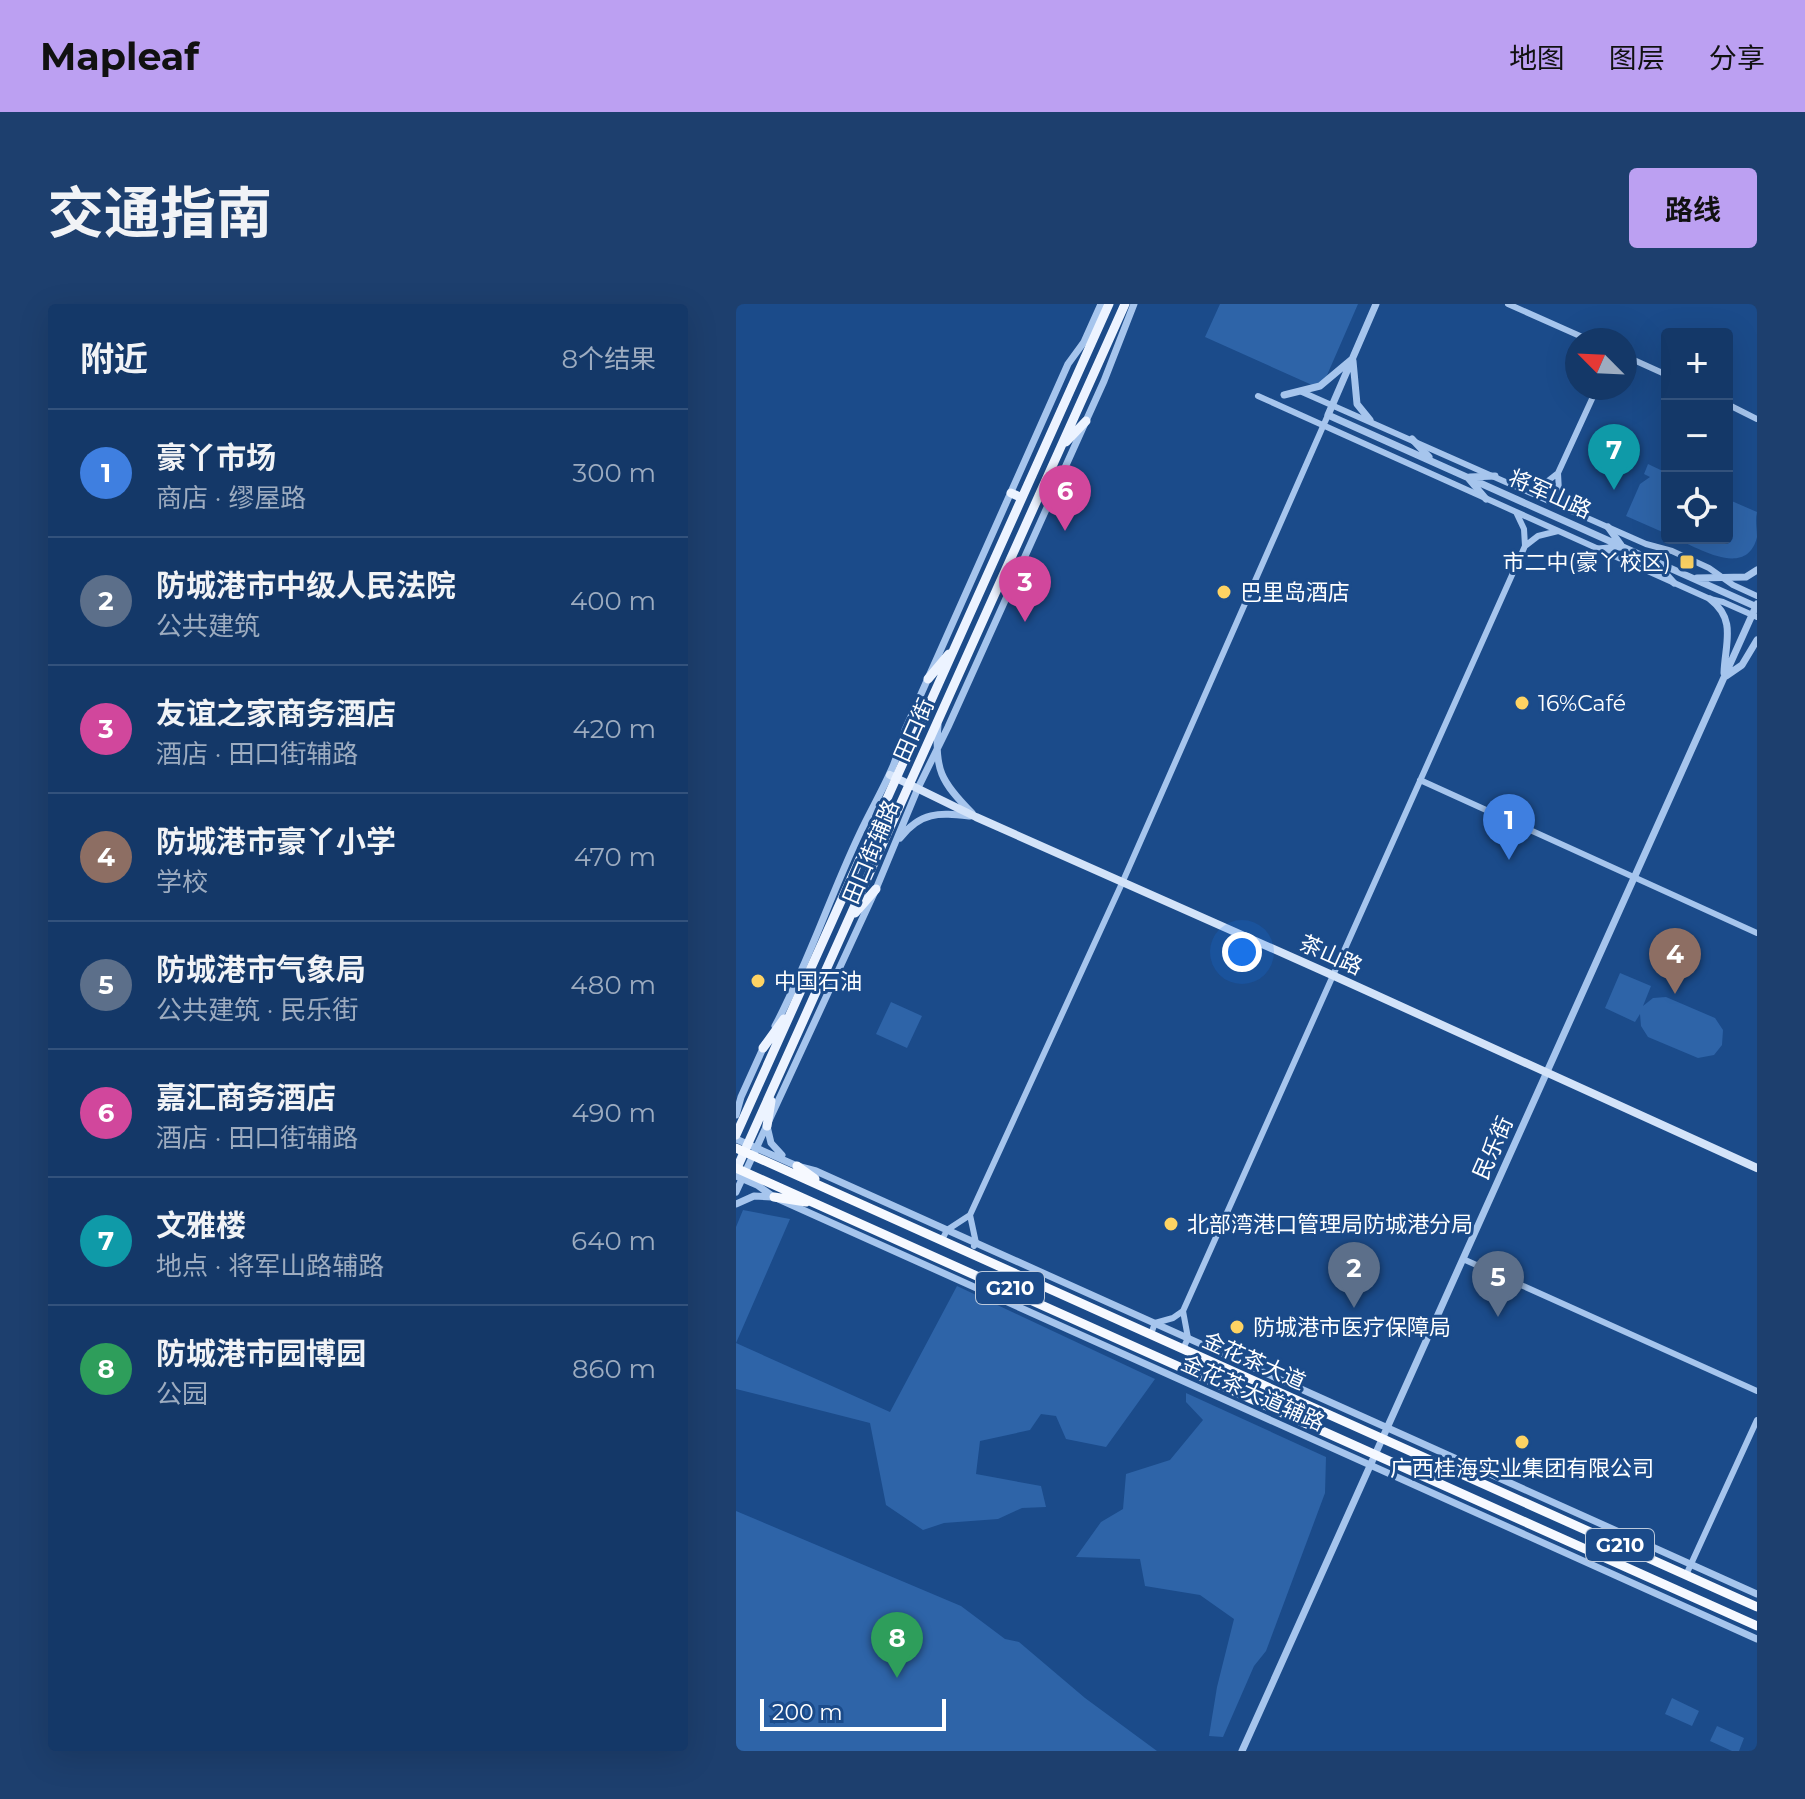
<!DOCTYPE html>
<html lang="zh">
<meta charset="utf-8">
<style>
:root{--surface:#143868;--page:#1d3f6e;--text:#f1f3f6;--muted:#9dacc0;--line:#33527c;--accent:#bca0f2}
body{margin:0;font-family:Montserrat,"Noto Sans SC",sans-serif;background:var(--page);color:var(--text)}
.controls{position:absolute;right:24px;top:24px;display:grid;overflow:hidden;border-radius:8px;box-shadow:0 8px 32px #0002}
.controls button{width:72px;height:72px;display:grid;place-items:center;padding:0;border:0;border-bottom:2px solid var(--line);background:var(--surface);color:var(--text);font:40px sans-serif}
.compass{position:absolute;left:829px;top:24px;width:72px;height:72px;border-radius:50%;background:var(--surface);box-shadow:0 8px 32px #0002;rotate:294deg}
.scale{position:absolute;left:24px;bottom:20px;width:186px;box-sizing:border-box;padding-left:8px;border:4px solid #fff;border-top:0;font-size:22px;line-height:28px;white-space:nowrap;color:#fff;-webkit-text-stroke:6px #1b4b8a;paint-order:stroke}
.you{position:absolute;left:506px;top:648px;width:28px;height:28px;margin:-20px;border:6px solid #fff;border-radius:50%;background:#1a73e8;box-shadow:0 0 0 12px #1a73e833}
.badge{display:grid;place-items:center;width:52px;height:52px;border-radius:50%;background:var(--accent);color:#fff;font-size:26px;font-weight:700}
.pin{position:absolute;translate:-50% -66px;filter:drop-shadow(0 2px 4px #0008)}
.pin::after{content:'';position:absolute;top:42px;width:28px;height:24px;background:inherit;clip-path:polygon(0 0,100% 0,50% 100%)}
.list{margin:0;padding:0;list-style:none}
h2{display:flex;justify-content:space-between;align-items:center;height:104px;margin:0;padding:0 32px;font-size:34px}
h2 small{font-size:26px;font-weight:400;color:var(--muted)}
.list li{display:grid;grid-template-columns:52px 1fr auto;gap:24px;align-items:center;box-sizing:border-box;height:128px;padding:0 32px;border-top:2px solid var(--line)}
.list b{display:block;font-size:30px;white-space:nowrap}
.list p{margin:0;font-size:26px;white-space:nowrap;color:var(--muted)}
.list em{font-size:26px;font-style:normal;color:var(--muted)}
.icon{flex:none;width:44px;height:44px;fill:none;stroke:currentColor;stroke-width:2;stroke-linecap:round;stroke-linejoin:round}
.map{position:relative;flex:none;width:1021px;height:1447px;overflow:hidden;border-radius:8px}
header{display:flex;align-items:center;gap:48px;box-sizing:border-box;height:112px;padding:0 40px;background:var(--accent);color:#111}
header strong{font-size:38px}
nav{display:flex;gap:44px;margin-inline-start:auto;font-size:28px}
.intro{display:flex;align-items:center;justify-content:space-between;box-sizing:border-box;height:192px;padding:0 48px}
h1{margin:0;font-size:56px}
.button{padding:20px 36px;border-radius:8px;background:var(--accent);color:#111;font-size:28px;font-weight:700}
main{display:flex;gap:48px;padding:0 48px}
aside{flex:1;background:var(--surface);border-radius:8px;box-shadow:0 8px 32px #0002}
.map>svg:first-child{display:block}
.green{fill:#2e64a8}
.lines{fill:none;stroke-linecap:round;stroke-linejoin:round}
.minor{stroke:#a6c5ed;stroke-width:6}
.tertiary{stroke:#a6c5ed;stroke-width:7}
.secondary{stroke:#d3e3f9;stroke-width:8}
.primary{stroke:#ecf3ff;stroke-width:9}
.trunk{stroke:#f6f9ff;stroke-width:9}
.poi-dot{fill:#fed363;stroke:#1b4b8a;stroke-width:3}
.labels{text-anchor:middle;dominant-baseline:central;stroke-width:6;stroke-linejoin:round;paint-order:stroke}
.shield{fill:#1b4b8a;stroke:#bbc9dc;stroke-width:2}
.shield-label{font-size:20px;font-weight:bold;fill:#fff}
.street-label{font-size:22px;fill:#fff;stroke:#1b4b8a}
.poi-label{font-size:22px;fill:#fff;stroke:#1b4b8a;text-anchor:start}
</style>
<header>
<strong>Mapleaf</strong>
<nav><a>地图</a><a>图层</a><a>分享</a></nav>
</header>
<div class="intro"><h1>交通指南</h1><a class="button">路线</a></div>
<main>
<aside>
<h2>附近<small>8个结果</small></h2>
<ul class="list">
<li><span class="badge" style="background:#3f7fe0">1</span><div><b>豪丫市场</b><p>商店 · 缪屋路</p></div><em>300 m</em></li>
<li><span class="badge" style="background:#5c6f8a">2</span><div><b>防城港市中级人民法院</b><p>公共建筑</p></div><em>400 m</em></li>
<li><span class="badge" style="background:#d1479c">3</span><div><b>友谊之家商务酒店</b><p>酒店 · 田口街辅路</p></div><em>420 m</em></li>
<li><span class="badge" style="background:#8d6e63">4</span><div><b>防城港市豪丫小学</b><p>学校</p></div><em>470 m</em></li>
<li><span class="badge" style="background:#5c6f8a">5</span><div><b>防城港市气象局</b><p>公共建筑 · 民乐街</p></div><em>480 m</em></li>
<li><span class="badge" style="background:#d1479c">6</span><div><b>嘉汇商务酒店</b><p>酒店 · 田口街辅路</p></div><em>490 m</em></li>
<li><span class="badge" style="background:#0f9aa8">7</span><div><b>文雅楼</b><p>地点 · 将军山路辅路</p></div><em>640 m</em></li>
<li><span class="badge" style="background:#2e9e5b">8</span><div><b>防城港市园博园</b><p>公园</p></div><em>860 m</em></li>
</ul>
</aside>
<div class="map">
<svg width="1021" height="1447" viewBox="0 0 1021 1447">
<rect width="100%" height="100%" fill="#1b4b8a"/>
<path class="green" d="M484,0h138l-37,85 -116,-52z
M912,160l19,9v61l-41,-18 14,-32 10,-7 -6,-3z
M991,195l30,13c-2,9 0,16 0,25 -10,42 -59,11 -82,1h52z
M884,669l31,13 -8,20 10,-8 13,-1 49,21 8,12 -1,15 -8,10 -16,3 -50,-21 -7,-11 -1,-12 -5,8 -30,-14z
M155,698l31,14 -15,32 -31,-14z
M7,906l47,9 -54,124 154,69 67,-126 198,93 -49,68 -40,-8 -10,-23 -15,-2 -11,16 -50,11 -4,33 65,12 5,21 -24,1 -24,11 -54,4 -21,7 -37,-25 -16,-82 -134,-34v-162z
M450,1089l140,64 -1,36 -59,158 -12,15 -31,71 -14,-1 8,-49 17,-68 -34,-24 -55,-9 -5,-27 -64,-2 25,-35 22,-13 3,-35 44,-14 33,-40 -17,-18z
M0,1207l225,95 44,33 14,3 66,56 72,53h-421z
M936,1394l27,13 -7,15 -27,-12z
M981,1422l27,12 -5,13h-7l-22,-10z"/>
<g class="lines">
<path class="minor" d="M772,0l81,36
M889,52l42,19
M566,88l344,152 26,7 37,17 24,17 24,11
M522,92l452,203 13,3 34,15
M991,100l30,15
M791,186l17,-6 14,-11
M833,205l-10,-17 -1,-19 39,-85
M780,208l8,17 1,17
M684,476l337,153
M234,911l153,-334 205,-466
M206,936l5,-10 23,-15 6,28 -2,3
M727,955l294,132
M447,1007l342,-765 13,-10 20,-5
M415,1030l4,-11 18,-5 10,-7 5,27 -5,11
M950,1271l71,-155"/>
<path class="tertiary" d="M640,0l-48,111 429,192
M617,57l4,43 13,16
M548,91l36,-9 31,-26
M676,135l17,18
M734,173l25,-1
M733,175l17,20
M872,223l13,18
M862,245l22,-2
M920,259l18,20
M961,274l49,-1 11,-7
M974,295c27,21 15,44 14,74
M990,372l16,-11 15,-25
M202,421c-4,44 3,57 34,88
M164,534c21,-27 39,-25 70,-22
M39,722c33,-62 55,-130 85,-193 17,-36 35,-62 45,-103l163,-366 16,-22 17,-38
M0,811l5,-18 24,-53
M31,822l4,17 11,12
M0,835l61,27 19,5 941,423
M0,872l21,9 17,12 983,442
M0,888l140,-303 42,-101 30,-61 156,-346 30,-77
M0,900l18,-8 18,1
M506,1447l515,-1147"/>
<path class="secondary" d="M154,471l86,42 356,158 425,193"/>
<path class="primary" d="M330,138l20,-21
M275,189l11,5
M192,375l21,-25
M119,609l21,-24
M27,744l21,-29
M31,822l4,-25
M0,831l373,-831
M1,864l388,-864"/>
<path class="trunk" d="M0,844l1021,459
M61,862l18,13
M0,864l1021,458
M38,893l32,5"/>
</g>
<g class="poi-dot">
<rect x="943" y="250" width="16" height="16" rx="4"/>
<circle cx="488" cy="288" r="8"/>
<circle cx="786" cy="399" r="8"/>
<circle cx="22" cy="677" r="8"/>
<circle cx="435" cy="920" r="8"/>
<circle cx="501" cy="1023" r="8"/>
<circle cx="786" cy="1138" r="8"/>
</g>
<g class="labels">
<g class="shield">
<rect x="240" y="968" width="68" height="32" rx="6"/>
<rect x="850" y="1225" width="68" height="32" rx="6"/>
</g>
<g class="shield-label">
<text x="274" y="984">G210</text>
<text x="884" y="1241">G210</text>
</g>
<g class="street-label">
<text transform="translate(814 190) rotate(24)">将军山路</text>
<text transform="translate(178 426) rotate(-66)">田口街</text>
<text transform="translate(135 548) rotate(-67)">田口街辅路</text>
<text transform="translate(595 651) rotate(24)">茶山路</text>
<text transform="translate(757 844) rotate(-66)">民乐街</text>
<text transform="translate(518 1057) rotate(24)">金花茶大道</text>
<text transform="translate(517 1089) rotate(24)">金花茶大道辅路</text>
</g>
<g class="poi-label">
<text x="935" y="258" text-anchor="end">市二中(豪丫校区)</text>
<text x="504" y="288">巴里岛酒店</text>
<text x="802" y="399">16%Café</text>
<text x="38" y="677">中国石油</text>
<text x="451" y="920">北部湾港口管理局防城港分局</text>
<text x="517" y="1023">防城港市医疗保障局</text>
<text x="786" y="1164" text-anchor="middle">广西桂海实业集团有限公司</text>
</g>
</g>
</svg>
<div class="controls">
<button>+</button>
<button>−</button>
<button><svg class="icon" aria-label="locate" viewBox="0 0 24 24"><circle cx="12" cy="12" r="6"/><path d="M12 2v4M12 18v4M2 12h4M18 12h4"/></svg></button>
</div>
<svg class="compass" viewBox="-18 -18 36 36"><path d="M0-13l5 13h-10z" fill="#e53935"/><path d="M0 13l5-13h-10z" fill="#9dacc0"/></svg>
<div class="scale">200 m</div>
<div class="you"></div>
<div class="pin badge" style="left:773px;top:556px;background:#3f7fe0">1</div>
<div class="pin badge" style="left:618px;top:1004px;background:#5c6f8a">2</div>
<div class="pin badge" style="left:289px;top:318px;background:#d1479c">3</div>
<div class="pin badge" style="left:939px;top:690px;background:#8d6e63">4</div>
<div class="pin badge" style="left:762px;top:1013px;background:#5c6f8a">5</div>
<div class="pin badge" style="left:329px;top:227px;background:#d1479c">6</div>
<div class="pin badge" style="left:878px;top:186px;background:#0f9aa8">7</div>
<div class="pin badge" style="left:161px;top:1374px;background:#2e9e5b">8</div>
</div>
</main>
